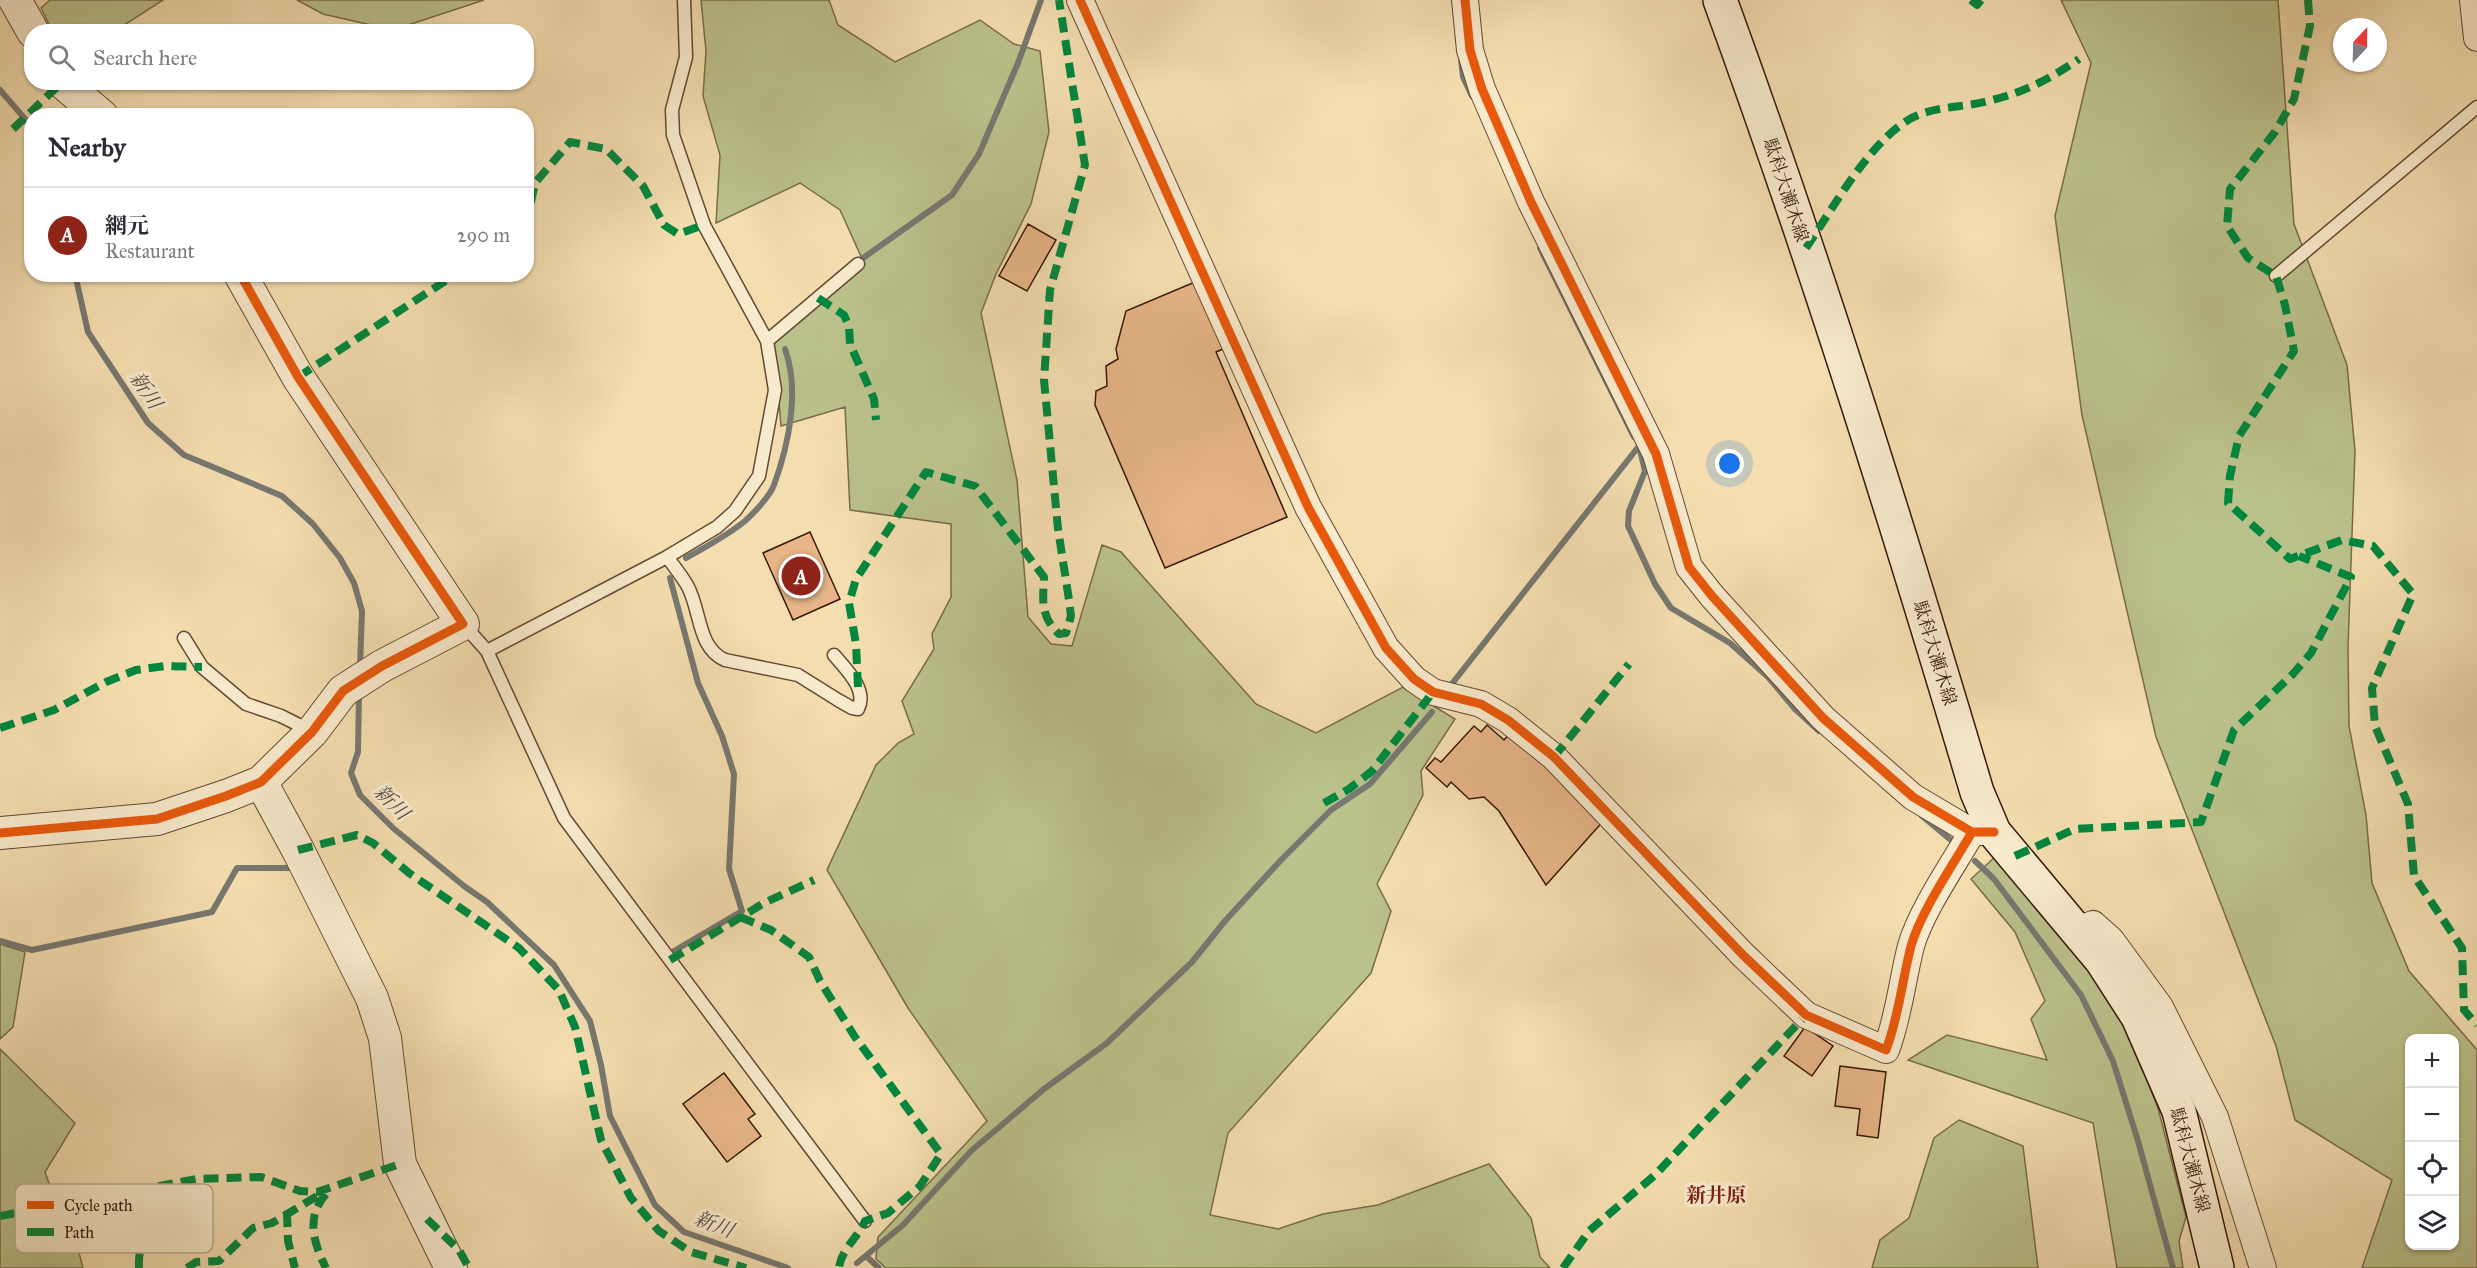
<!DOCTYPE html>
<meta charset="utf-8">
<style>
:root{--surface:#fff;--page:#f7f7f7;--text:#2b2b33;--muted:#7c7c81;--line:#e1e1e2;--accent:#8f2418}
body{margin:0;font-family:"IM FELL Great Primer","Noto Serif JP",serif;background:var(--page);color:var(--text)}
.controls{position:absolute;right:18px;bottom:18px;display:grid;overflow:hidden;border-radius:12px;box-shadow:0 2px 4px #0004}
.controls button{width:54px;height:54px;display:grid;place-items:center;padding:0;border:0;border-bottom:2px solid var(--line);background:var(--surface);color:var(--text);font:30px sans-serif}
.compass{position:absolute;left:2333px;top:18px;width:54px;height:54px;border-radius:50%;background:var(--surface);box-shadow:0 2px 4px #0004;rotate:22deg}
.you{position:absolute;left:1730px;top:464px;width:21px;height:21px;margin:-15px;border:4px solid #fff;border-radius:50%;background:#1a73e8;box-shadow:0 0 0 9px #1a73e833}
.badge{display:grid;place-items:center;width:39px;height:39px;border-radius:50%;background:var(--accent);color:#fff;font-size:20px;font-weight:700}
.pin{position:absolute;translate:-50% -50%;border:3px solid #fff;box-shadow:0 2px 6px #0006}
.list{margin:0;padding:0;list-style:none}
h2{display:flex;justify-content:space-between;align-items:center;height:78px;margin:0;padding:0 24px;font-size:26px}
h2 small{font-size:20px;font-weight:400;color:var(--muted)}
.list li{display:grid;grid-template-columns:39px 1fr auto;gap:18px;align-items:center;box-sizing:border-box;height:96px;padding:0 24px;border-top:2px solid var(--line)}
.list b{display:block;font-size:22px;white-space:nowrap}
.list p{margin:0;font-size:20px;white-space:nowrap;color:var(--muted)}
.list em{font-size:20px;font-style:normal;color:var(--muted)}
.icon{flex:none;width:33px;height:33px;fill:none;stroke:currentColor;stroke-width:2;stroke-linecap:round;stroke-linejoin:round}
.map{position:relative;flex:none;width:2477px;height:1268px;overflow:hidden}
.search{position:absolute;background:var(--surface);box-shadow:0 2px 4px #0004;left:24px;top:24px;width:510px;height:66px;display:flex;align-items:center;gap:15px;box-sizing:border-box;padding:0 21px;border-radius:24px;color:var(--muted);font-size:22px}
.panel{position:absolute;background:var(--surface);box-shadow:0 2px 4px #0004;left:24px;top:108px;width:510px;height:174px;border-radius:24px}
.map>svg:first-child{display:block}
.green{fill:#bbc18b;stroke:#796c4a;stroke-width:1.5;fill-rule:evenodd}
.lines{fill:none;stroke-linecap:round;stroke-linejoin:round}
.stream{stroke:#777871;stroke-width:6}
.building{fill:#e7b587;stroke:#371708;stroke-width:1.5}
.service-casing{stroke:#664932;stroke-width:15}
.minor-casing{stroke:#664932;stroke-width:28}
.tertiary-casing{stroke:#664932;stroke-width:34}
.secondary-casing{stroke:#371708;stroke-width:36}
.service{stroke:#f8eacc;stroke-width:12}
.minor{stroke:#f8eacc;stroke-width:26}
.tertiary{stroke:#f8eacc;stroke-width:32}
.secondary{stroke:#f8eacc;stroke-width:33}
.quiet{stroke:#00873e;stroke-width:8;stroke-dasharray:15 8;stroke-linecap:butt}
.cycleway-casing{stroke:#f8eacc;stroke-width:13}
.cycleway{stroke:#e8590c;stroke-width:9}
.labels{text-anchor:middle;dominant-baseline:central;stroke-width:6;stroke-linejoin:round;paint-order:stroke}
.street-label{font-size:18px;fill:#371708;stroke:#f8eacc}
.water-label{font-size:20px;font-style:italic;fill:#5c5045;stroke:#f8eacc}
.neighbourhood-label{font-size:20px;font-weight:bold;fill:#7a1f14;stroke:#f8eacc}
.key{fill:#f8eacc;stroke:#beab91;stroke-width:1.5}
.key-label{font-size:16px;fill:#371708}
</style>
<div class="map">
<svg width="2477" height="1268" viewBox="0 0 2477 1268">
<rect width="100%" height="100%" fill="#f4deb0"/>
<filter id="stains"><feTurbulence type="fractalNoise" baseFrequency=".00333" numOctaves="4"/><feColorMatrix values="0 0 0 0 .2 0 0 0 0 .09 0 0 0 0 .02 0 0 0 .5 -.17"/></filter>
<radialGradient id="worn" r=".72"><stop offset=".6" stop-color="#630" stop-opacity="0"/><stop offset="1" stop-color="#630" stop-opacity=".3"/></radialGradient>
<path class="green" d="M50,0h113l-48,31 -62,1 -12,-24z
M297,0h187l-91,30 -70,-16z
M701,0h128l9,25 57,37 85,-42 34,24 26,7 9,81 -18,72 -35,70 -15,39 36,167 11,137 23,27 21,2 30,-101 19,7 135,152 60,29 87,-46 52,32 -34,52 2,24 -46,89 14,27 -20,62 -143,160 -18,82 68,14 45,-15 55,-9 111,-41 42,54 9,39 10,11h-664l-10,-9 2,-22 109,-116 -79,-113 -81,-138 49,-105 22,-22 16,-9 -12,-33 32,-52 -2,-15 19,-37v-73l-101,-14 -5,-103 -64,19 -7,-85 90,-78 -24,-53 -40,-27 -84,40 4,-68 -17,-59 3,-45z
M2061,0h217l16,224 53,141 8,86 -7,196 1,79 17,89 6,68 37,88 68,79v218h-115l30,-88 -97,-60 -19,-74 -120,-309 -74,-322 -27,-199 36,-153zM2410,1038h44v208h-44z
M1998,854l48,57 76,104 36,93 28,109 -7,24 4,27h-66l-24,-145 -185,-63 39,-25 100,25 -16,-41 14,-18 -30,-69 -44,-53z
M0,944l25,8 -12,75 -13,12z
M0,1049l75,74 -30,49 9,25 51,-7v36l-26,27 4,15h-83z
M1959,1120l64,26 15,122h-166l8,-28 29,-22 25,-80z"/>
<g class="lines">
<path class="stream" d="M1461,60l2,17 9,19
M0,90l32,37
M1540,248l94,189
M856,263l96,-68 27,-41 39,-91 23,-63
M75,274l13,58 60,91 36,32 98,41 31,28 27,34 14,25 8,28 -2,56
M1639,446l6,25 -16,40 -1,15 27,58 16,24 59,35 38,34 27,32 24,22
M686,558c20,-11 42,-23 59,-37 9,-8 25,-25 29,-36 15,-41 26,-95 11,-136
M670,578l28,105 24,53 12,38 -5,95 13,42 -68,40
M1451,685l188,-239
M359,692l-1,60 -7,21 9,22 33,33 71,58 23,16 67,63 36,56 11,44 9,51 45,89 29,27 104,36
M1922,816l36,30
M1975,861l19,18 87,116 32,66 25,80 35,127
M0,941l32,9 180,-38 25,-44h58
M866,1256l13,12
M857,1263l46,-38 68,-74 73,-62 63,-46 85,-81 33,-41 56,-61 50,-50 39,-26 62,-72"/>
</g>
<path class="building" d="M1028,224l28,16 -29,51 -28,-15z
M1202,279l28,67 -14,6 71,165 -122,51 -70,-163 1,-14 11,-5 -1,-20 12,-7 -2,-10 10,-38z
M810,532l30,67 -47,21 -30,-67z
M1487,725l17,15 7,-8 95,86 -60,67 -47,-74 -15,-14 -15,2 -18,-17 -4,5 -21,-19 9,-10 6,4 33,-36 7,6z
M1805,1027l28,19 -21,30 -28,-20z
M1840,1066l46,6 -8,66 -21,-3 3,-26 -25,-3z
M724,1073l31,41 -7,5 13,17 -34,26 -44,-58z"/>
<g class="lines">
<g class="service-casing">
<path id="service" d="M2276,276l201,-169
M767,341l91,-77
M667,557c7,9 14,18 20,28 14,24 10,63 38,75l73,15 40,25 14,8 6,1c10,-19 -12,-40 -24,-54
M463,624l24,27 77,167 301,403
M184,638l18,29 44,37 35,12 30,15
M487,651l180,-94 50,-30 18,-16 24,-35 16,-86 -8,-49 -63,-116 -31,-90 -1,-25 14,-53 -2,-57"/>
</g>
<g class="minor-casing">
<path id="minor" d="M1080,0l228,507 78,141 28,31 19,13 48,12 27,16 46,37 189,198 63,60 80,35c13,-34 16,-69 25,-104 10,-35 42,-81 61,-114
M1465,0l5,50 12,39 49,113 125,252 33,113 23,29 111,122 90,79 59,35h17
M2473,0l4,38
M2077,930l16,-6 18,16 49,67 55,110 48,151"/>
</g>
<g class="tertiary-casing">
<path id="tertiary" d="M15,0l18,32
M62,82l40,34
M261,782l37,68 74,148 13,40 15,126 51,104
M0,833l157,-14 69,-23 35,-14 51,-50 31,-41 39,-25 81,-42 -165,-247 -58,-103"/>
</g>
<g class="secondary-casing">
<path id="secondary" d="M1720,0c95,260 178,526 257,792l17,40 108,129 36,56 41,94 38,157"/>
</g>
<use href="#service" class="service"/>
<use href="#minor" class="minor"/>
<use href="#tertiary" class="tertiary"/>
<use href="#secondary" class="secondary"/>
<path class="quiet" d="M1971,0l6,5 4,-5
M2308,0l2,26 -16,73 -19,33 -45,57 -3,37 21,32 28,18 9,29 9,46 -55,85 -9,40 -2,27 62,56 52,-19 31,6 40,48 -41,94 3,38 33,78 6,72 48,72 2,62 13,15
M13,129l49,-47
M526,225l9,-42 35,-41 36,7 37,37 21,39 14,9 26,-9
M1806,248c26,-38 70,-119 115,-134 21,-8 45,-7 67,-13 35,-8 62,-22 91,-42
M818,298l26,17 5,11 1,18 24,55 2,21
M298,377l158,-103
M858,687l-2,-43 -7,-41 7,-24 70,-107 49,14 69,91c-1,24 -4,39 15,57l7,-1 5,-17 -2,-16 -11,-71 -14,-149 6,-90 35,-125 -26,-165
M0,728l54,-18 52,-28 30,-12 29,-4 37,1
M1554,757l75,-93
M1324,803l25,-14 23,-18 61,-79
M298,850l59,-15 16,8 36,30 110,75 40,42 16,37 26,113 30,58 28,33 32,21 55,16
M2015,856l60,-27 126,-7 33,-92 59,-56 18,-21 40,-76 -52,-21
M740,917l31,13 38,27 11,24 35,56 86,117 -21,32 -32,27 -23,8c-7,17 -24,28 -26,47
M670,960l94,-57 50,-23
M326,1194c-21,23 -12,50 0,74
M287,1212l1,29 7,27
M0,1216l196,-37 65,-2 39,14 17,1 83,-28
M427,1219l32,31 10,18
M139,1268c-1,-18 3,-24 15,-37
M187,1268l9,-6 23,-1 34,-33 19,-5 52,-31
M1563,1268l26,-37 66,-56 151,-160"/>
<g class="cycleway-casing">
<path id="cycleway" d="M1080,0l228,507 78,141 28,31 19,13 48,12 27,16 46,37 189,198 63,60 80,35c13,-34 16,-69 25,-104 10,-35 42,-81 61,-114
M1465,0l5,50 12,39 49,113 125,252 33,113 23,29 111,122 90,79 59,35h22
M0,833l157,-14 69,-23 35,-14 51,-50 31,-41 39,-25 81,-42 -165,-247 -58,-103"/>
</g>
<use href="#cycleway" class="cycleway"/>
</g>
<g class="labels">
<g class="street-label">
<text transform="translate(1786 190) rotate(72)">駄科大瀬木線</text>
<text transform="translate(1935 653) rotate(73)">駄科大瀬木線</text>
<text transform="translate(2190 1160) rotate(75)">駄科大瀬木線</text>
</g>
<g class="water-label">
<text transform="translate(146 390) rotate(56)">新川</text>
<text transform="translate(392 802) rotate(45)">新川</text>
<text transform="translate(714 1224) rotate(21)">新川</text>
</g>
<g class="neighbourhood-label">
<text x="1716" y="1195">新井原</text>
</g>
</g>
<rect x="15" y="1184" width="198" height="69" rx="9" class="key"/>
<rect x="27" y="1201" width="27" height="8" fill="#e8590c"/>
<rect x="27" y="1228" width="27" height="8" fill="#00873e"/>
<g class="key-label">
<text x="64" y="1211">Cycle path</text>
<text x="64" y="1238">Path</text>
</g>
<rect width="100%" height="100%" filter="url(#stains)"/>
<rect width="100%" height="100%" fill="url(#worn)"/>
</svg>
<div class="controls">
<button>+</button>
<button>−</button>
<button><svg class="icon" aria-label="locate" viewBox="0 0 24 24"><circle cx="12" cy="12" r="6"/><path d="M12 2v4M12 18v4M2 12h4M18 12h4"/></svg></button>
<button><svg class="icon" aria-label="layers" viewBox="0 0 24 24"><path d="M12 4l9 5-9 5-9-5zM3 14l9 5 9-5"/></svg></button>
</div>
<svg class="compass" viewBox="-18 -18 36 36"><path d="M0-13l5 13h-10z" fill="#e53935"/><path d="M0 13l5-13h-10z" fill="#7c7c81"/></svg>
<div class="you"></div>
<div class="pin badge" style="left:801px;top:576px">A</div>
<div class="search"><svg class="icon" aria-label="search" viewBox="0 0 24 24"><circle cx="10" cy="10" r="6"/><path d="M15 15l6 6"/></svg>Search here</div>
<section class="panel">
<h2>Nearby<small></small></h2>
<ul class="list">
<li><span class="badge">A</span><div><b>網元</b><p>Restaurant</p></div><em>290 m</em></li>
</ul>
</section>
</div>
